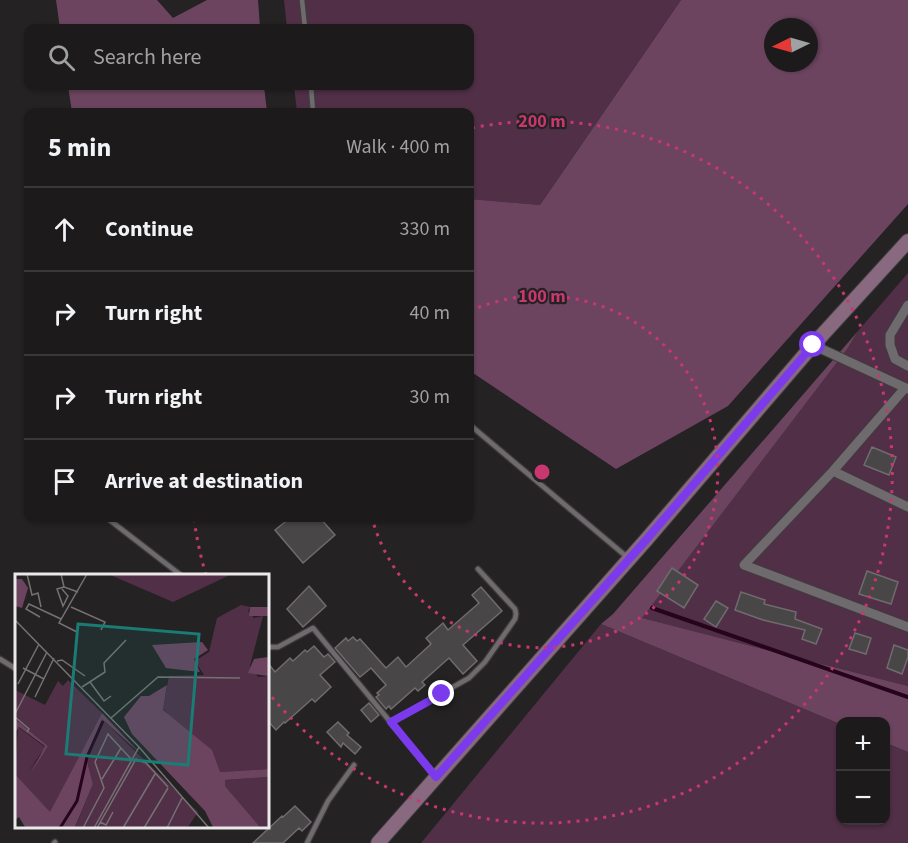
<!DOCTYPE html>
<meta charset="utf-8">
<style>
:root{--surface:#1c1a1b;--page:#292728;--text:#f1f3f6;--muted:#a0a1a3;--line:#3a383a}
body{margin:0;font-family:"Source Sans 3",sans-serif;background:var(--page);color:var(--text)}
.controls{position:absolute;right:18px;bottom:18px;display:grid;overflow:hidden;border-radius:12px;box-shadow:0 2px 4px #0004}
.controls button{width:54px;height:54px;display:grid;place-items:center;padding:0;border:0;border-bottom:2px solid var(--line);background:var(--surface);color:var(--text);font:30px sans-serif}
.compass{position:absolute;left:764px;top:18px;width:54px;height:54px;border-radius:50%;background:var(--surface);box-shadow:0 2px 4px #0004;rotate:265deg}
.stop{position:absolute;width:18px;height:18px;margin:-14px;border:4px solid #7c3aed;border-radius:50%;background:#fff}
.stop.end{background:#7c3aed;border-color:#fff;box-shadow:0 2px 6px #0008}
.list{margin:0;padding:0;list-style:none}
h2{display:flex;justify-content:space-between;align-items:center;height:78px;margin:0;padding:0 24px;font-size:26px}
h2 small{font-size:20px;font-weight:400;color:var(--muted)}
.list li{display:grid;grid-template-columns:39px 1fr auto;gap:18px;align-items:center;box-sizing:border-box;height:84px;padding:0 24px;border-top:2px solid var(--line)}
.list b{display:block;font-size:22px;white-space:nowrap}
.list em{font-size:20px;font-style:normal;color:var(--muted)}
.icon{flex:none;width:33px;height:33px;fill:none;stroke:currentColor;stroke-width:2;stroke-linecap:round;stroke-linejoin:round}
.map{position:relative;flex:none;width:908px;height:843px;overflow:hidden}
.search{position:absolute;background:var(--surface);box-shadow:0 2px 4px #0004;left:24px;top:24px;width:450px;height:66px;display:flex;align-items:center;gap:15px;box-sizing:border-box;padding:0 21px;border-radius:12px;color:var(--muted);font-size:22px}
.panel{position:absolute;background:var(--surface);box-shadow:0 2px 4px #0004;left:24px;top:108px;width:450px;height:414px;border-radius:12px}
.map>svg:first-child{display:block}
.green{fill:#512f47}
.forest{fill:#6c445f;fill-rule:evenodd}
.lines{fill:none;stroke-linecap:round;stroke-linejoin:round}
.stream{stroke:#25041c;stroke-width:4}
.building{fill:#494648;stroke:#6f6b6e;stroke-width:1.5}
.lane-casing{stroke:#3f3d3e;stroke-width:7}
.street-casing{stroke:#3f3d3e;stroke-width:11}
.secondary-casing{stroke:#3f3d3e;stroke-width:16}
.lane{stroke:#6e6a6d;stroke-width:4.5}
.street{stroke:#6e6a6d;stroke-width:9}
.secondary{stroke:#88697f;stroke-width:14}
.route{stroke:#7c3aed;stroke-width:8}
.ring{fill:none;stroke:#c83770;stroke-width:3;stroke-dasharray:3 6}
.inset-river{fill:none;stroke:#25041c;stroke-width:3}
.inset-road{fill:none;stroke:#747273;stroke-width:1.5}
.view{fill:#1a7c74;fill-opacity:0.15;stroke:#1a7c74;stroke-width:3}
.inset-edge{fill:none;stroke:#ebe9ea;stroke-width:3}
.centre{fill:#c83770;stroke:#252224;stroke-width:3}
.ring-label{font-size:18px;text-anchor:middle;font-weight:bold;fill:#c83770;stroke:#252224;stroke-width:4.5;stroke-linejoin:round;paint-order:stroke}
</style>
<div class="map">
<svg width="908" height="843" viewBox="0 0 908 843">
<rect width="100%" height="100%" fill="#252224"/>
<path class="green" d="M284,0h397l-141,205 -70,-6v-87h-173l-3,-26h176v-58h-183z
M908,273v413l-267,-68 207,-270 10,-17z
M601,624l239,100v96h46v-77l22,9v91h-487z"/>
<path class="forest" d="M56,0h101l16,18 34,-18h51l2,28h-200z
M681,0h227v204l-180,202 -112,63 -146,-98v-172l70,6zM773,27h36v36h-36z
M68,86h196l3,26h-195z
M858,331l-10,17 -206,270 266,68v66l-22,-9v-21h-46v2l-239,-100 12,-10z"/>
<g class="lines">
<path class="stream" d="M652,608l256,89"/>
</g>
<path class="building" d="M872,447l24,10 -7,18 -25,-10z
M290,518h30l15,17 -32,28 -28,-33z
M672,568l26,17 -14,23 -27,-17z
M867,571l31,11 -7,22 -32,-10z
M309,586l17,20 -23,21 -16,-18z
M481,587l21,24 -39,34 14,16 -14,13 -14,-16 -27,24 3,3 -7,6 -3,-3 -24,21 -2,-3 -3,3 -10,-12 3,-2 -2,-2 9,-8 -15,-17 -11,9 -25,-29 11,-10 2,3 5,-4 4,4 3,-2 26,29 12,-11 8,10 25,-23 -5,-6 17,-15 5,7 31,-27 -7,-8z
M741,592l24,8 -1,4 32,8 -1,7 27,10 -6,15 -14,-5 3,-9 -42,-10 -28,-10z
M716,601l12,7 -12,19 -12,-8z
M855,633l16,5 -5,16 -17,-5z
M894,645l14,5v7l-6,17 -15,-6z
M314,646l10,11 4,-3 7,8 -15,13 11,12 -16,15 -3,-3 -27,24 -1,-1 -8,8 -9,-10v-58l8,10 15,-14 3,3 12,-11 2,2z
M369,703l10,12 -8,7 -10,-12z
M338,722l11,11 -2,2 14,12 -6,7 -12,-11 -2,4 -14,-15z
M295,806l16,16 -9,9 -3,-3 -16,15h-30l29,-27 1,1z"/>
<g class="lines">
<g class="lane-casing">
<path id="lane" d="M302,0l3,28
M311,86l2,26
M470,425l157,132
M107,518l75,58
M267,647h11l35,-19 121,147
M0,659l16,10
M391,722l78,-44 16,-16 30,-43 1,-5 -1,-5 -37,-40
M54,843l1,-1
M307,843l21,-42 26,-36"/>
</g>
<g class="street-casing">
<path id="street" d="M908,305l-18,30v10l5,14 13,7
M813,345l95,44
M905,388l-72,83 -89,94 164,62
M833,471l75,36"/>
</g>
<g class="secondary-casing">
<path id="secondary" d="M378,843l268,-303 167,-195 95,-104"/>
</g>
<use href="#lane" class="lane"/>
<use href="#street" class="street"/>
<use href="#secondary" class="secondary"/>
</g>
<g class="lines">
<path class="route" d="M442,694l-51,28 45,55 210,-237 167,-195"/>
</g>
<g class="ring">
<path d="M470 311A176 176 0 1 1 372 518"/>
<path d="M206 575A351 351 0 0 1 194 518M472 128A351 351 0 1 1 267 691"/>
</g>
<g transform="translate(15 574)">
<rect width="254" height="254" fill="#252224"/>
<path d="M93,0h124l-59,28zM226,31l9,2 -2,4 6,7 9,-2 -13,50 8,11 10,-1v93l-48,3 -57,-63 6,-33 35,-1 -9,-14 14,-9 8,-34zM53,106l34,33 -52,100 -35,-39 3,-47 27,20 -16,24 19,-25 -33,-27v-29l30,15 13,-24 5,5zM87,145l96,93 -10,15 -113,1 18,-44 -6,-23zM253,203v50h-8l-35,-41v-6z" fill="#512f47"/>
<path d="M0,5h7l6,9 -6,20 -7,-2zM235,33h18v9h-19zM187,68l6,8 -14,9 6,13 -34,-4 -14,-23zM253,83v19l-20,-3 6,-14zM152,111l-4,25 49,40 8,22 48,-3v8l-43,3v6l35,41h-47l-8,-16 -73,-77 -8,-17 17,-21h8zM87,139l39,41 -39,-35 -15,42 6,23 -18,43h-50l-6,-10 -4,3v-46l35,38zM0,145l33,27 -17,27 14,-27 -26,-19 -4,6z" fill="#6c445f"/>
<path class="inset-river" d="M45,254l17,-27 10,-44 16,-36"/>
<path class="inset-road" d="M12,0l5,21 6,-2 3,14M46,0l3,13 14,5M47,15l6,7 -5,10 -6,-17 7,-2M56,33l34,15 -4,8M25,43l-14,-8 3,-5 32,15M0,46l124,127 70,81M62,58l-18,-9 28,-49M42,87l5,-1 23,16M8,94l21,11M75,108l14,19 7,-5M3,110l21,-40M67,113l23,-15 -1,-9 22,-23M20,123l19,-39M0,140l32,-62M0,143l14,12 -2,3M96,144l47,-41 82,1M87,205l19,-31M85,248l6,3 7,-13M68,254l21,-40 -9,-26 13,-28 24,26M79,254l45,-81M82,254l39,-69 10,4 22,24M108,254l32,-54M129,254l24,-40M152,254l15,-30"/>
<path class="view" d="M63,50l121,10 -11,131 -122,-11z"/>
<rect width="254" height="254" class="inset-edge"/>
</g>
<circle cx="542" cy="472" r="9" class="centre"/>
<g class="ring-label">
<text x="542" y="127">200 m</text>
<text x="542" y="302">100 m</text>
</g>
</svg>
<div class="controls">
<button>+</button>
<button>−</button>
</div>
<svg class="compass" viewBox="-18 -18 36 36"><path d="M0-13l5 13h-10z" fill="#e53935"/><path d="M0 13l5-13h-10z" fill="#a0a1a3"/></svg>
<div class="stop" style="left:813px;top:345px"></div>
<div class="stop end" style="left:442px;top:694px"></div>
<div class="search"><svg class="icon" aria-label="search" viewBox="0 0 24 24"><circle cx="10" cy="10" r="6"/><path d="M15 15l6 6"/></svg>Search here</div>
<section class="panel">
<h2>5 min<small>Walk · 400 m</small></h2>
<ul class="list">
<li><svg class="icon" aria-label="ahead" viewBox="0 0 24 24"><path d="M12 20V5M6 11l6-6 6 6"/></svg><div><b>Continue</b></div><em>330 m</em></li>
<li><svg class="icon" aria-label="right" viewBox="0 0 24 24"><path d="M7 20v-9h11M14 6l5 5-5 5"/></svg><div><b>Turn right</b></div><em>40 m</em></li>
<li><svg class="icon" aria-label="right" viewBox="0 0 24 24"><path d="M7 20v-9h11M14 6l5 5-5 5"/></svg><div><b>Turn right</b></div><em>30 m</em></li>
<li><svg class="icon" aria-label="arrive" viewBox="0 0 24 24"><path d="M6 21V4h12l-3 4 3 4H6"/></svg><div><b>Arrive at destination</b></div></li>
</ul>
</section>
</div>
